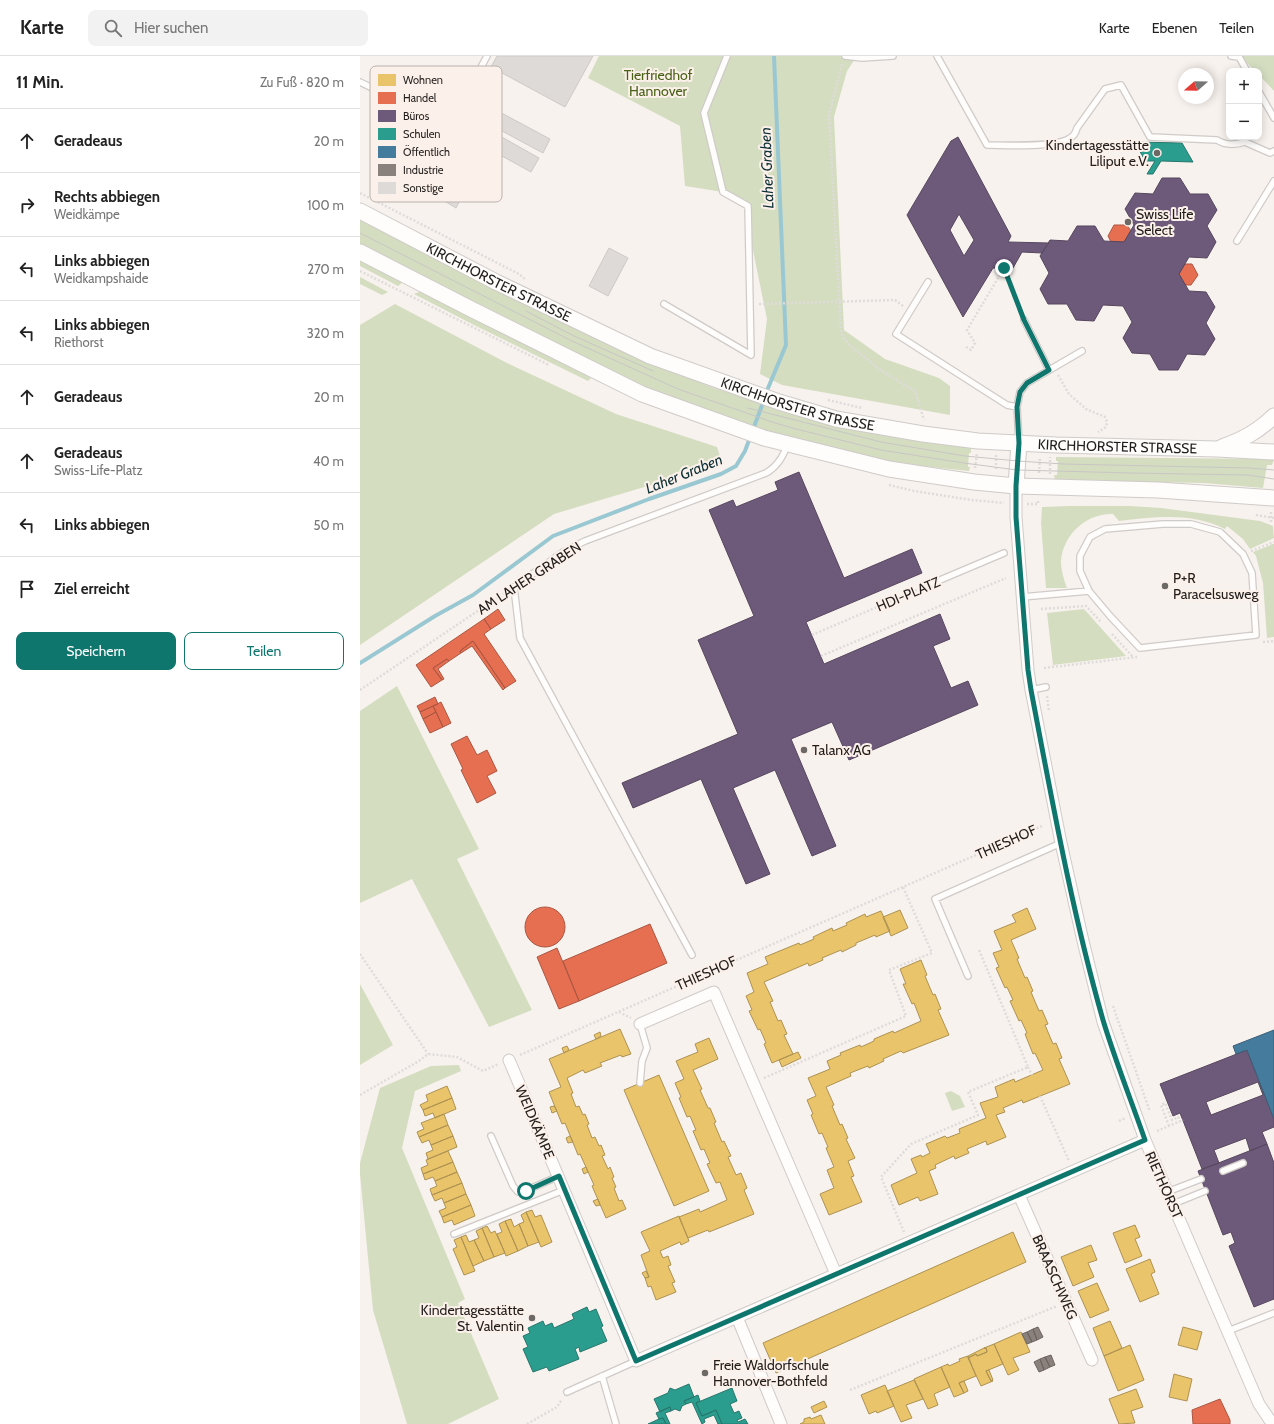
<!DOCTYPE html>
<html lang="de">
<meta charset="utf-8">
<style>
:root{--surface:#fff;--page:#f2f2f2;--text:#222;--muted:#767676;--line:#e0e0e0;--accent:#0f766e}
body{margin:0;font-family:Cabin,sans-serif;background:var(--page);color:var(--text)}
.controls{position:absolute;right:12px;top:12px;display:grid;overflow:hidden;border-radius:8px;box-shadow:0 2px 10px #0003}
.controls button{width:36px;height:36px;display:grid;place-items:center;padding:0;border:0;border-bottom:1px solid var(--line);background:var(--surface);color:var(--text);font:20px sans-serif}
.compass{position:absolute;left:818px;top:12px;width:36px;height:36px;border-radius:50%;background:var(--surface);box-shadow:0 2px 10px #0003;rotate:250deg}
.stop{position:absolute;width:12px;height:12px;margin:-9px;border:3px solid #0f766e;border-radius:50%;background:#fff}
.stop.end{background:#0f766e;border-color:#fff;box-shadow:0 1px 4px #0008}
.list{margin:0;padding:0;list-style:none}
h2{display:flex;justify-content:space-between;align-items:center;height:52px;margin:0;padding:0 16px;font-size:17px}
h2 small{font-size:13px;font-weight:400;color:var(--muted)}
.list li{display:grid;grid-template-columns:26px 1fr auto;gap:12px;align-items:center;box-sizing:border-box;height:64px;padding:0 16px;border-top:1px solid var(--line)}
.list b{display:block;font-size:15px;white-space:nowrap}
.list p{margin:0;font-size:13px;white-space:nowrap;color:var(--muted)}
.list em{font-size:13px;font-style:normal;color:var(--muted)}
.actions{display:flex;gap:8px;padding:12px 16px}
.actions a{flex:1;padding:9px 0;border:1px solid var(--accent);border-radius:8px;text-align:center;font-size:14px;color:var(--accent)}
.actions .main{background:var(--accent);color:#fff}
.icon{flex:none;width:22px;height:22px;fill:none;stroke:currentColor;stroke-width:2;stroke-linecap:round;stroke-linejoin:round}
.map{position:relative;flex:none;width:914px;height:1368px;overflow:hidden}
header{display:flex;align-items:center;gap:24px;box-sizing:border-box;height:56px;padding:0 20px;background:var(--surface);border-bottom:1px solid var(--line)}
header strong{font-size:19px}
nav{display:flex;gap:22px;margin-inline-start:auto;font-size:14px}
.search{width:280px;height:36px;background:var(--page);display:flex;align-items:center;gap:10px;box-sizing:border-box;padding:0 14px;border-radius:8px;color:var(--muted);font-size:15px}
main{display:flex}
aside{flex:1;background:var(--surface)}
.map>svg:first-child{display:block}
.green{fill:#d4ddc0}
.homes{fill:#e9c46a;stroke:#ad9252}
.shops{fill:#e76f51;stroke:#ac5641}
.offices{fill:#6d597a;stroke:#56475e;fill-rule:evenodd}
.schools{fill:#2a9d8f;stroke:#27776c}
.public{fill:#457b9d;stroke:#3a5f76}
.industry{fill:#8a817c;stroke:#6a635f}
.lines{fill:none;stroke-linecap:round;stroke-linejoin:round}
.stream{stroke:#9ac8d2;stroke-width:4}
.building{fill:#dedad7;stroke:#cdc9c6}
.lane-casing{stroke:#cfcbc8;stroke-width:8}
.street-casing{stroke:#cfcbc8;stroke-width:13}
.secondary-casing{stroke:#cfcbc8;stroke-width:17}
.path{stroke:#dedcda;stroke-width:2.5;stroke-dasharray:2 2;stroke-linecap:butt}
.lane{stroke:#fefdfc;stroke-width:5.5}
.street{stroke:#fefdfc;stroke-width:11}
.secondary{stroke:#fefdfc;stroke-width:15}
.tram{stroke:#c8c6c5;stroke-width:1}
.route{stroke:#0f766e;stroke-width:5}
.poi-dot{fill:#6c6865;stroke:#fcf1ea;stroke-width:1.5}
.labels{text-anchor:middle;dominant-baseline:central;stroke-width:4;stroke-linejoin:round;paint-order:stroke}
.park-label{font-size:14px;fill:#496117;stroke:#fcf1ea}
.poi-label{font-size:14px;fill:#211d1b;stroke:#fcf1ea;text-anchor:start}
.street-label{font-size:14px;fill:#211d1b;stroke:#fcf1ea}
.water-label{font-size:15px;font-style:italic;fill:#0d3037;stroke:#fcf1ea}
.key{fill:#fcf1ea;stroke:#bab1ac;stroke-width:1}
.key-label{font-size:11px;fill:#211d1b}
</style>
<header>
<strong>Karte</strong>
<div class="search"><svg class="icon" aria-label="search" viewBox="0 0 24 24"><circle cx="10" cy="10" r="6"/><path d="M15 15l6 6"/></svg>Hier suchen</div>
<nav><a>Karte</a><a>Ebenen</a><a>Teilen</a></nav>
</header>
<main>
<aside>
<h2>11 Min.<small>Zu Fuß · 820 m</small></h2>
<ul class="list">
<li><svg class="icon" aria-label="ahead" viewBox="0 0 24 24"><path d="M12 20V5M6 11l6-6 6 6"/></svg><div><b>Geradeaus</b></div><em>20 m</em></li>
<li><svg class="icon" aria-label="right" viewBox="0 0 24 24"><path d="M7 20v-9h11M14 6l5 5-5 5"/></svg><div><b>Rechts abbiegen</b><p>Weidkämpe</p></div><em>100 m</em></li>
<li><svg class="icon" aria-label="left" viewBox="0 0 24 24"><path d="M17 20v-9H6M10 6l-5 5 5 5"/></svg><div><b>Links abbiegen</b><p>Weidkampshaide</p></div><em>270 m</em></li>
<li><svg class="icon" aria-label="left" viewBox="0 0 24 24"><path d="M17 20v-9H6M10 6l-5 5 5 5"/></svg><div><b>Links abbiegen</b><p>Riethorst</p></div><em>320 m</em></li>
<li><svg class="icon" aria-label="ahead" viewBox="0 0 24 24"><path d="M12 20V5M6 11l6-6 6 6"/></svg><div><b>Geradeaus</b></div><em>20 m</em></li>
<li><svg class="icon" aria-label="ahead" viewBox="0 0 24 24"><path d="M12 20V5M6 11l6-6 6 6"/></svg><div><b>Geradeaus</b><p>Swiss-Life-Platz</p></div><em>40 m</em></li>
<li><svg class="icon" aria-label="left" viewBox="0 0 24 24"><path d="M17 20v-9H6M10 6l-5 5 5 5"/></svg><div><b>Links abbiegen</b></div><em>50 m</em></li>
<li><svg class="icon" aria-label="arrive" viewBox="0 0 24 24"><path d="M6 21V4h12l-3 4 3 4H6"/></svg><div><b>Ziel erreicht</b></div></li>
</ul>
<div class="actions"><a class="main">Speichern</a><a>Teilen</a></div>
</aside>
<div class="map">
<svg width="914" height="1368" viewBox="0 0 914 1368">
<rect width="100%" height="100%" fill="#f8f2ee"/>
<path class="green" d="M239,0h258l-10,15 -13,46 10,213 41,29 54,19 11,8v29l-168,-30 -22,-11 7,-55 -18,-88 -1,-25 -25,-14 -38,-6 -5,-60 -92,-48z
M880,0h34v35l-15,-16v-4h-4z
M0,162l266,134 85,35 85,27 86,20 89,14v5h-2l-1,14h2l-1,4c-26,-3 -52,-5 -78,-10 -80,-14 -158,-39 -233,-69 -29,-11 -56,-25 -84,-38 -72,-35 -143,-73 -214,-110z
M0,204l41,20 1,3 -4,3 -38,-20z
M0,221l28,15 -6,3 -22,-11z
M61,235l170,87 -3,3 -114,-56 -60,-31z
M35,248l110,58 111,52 101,33 4,12 -10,8 -157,47 -194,131v-320z
M696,401l218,2 -2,6h-5l-4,23 -59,-5 -149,-3 -1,-5h3l1,-14h-2z
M710,450h60l31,2 99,13 13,5 1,12 -24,11 -7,-10 -16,-13 -2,3c-34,-17 -70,-12 -106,-8l-6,-7c-27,-1 -50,21 -52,47 0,9 3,19 6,27h-21l-5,-65 1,-16z
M913,488h1v93l-7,1 -4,-55 -7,-27 -3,-4z
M724,553l42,47 -73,9 -6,-52z
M37,630l82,163 -22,10 75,151 -43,17 -77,-148 -52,24v-192z
M0,928l33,61 -33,20z
M99,1009l2,6 -46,20 -13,57 63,151 -7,4 41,96 -51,25h-41l-34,-114 -13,-136v-11l20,-75 51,-22z
M591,1035l9,5 5,11 -13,4 -7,-18z"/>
<path class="homes" d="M667,852l9,21 -25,11 8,18 -2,1 8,19 2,-1 6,14 -2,1 8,19 3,-1 6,14 -3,1 8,19 3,-1 6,15 -3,1 11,25 -47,19 -1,-3 -19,8 2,4 -9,3 10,22 -19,8 -1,-4 -19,8 2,4 -14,6 -1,-3 -19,9 1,3 -7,3 9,23 -18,7 -2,-4 -19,8 -8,-20 26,-12 -6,-14 10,-4 1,2 8,-4 -4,-9 19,-8 2,2 13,-5 -1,-4 27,-11 -6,-15 18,-6 -3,-10 19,-8 1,3 28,-12 -8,-17 -2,1 -8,-20 2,-1 -6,-13 -2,1 -9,-20 3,-1 -6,-13 -2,1 -9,-20 3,-1 -6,-14 9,-3 -8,-19 22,-9 -4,-7z
M540,854l8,18 -17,8 -8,-19z
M521,855l9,20 -14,6 -1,-2 -19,8v2l-14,7 -1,-2 -19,8 1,2 -14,6 -1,-3 -44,19 9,19 -3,1 8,19 3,-1 6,14 -3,1 9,19 -21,9 -8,-19 2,-1 -6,-14 -2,1 -9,-19 3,-1 -6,-14 8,-4 -7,-19 21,-9 -3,-7 34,-14 1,2 14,-6 -1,-2 19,-9 1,3 14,-6 -1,-2 19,-9 1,3z
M561,904l6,15 -2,1 8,19 2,-1 6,15 -3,1 11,25 -46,18 -2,-2 -18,8 1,2 -15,7 -1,-2 -18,7 1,3 -25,11 8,18 -2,1 8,19 2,-1 6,14 -2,1 9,19 -7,3 6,15 -3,1 11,25 -33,13 -9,-21 14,-6 -7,-18 7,-3 -8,-19 2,-1 -6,-14 -3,1 -8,-19 2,-1 -6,-14 9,-4 -8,-18 22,-9 -3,-8 14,-6 -1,-2 20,-8 1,2 13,-6v-2l19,-8 1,2 27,-12 -7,-18 -2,1 -9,-20h3l-6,-15z
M260,973l11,25 -9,3 -1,-2 -21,8 2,3 -17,7 -2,-3 -16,8 6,15 -2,1 5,13 3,-1 4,9 2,-1 4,10 -2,1 5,13 3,-1 4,9 2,-1 4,10 -3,1 6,13 2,-2 4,10 -2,1 4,9 -2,1 5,13 3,-1 4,9 -20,9 -14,-32 2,-1 -14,-31 -2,1 -13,-32 -3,1 -13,-32 12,-5 -12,-28z
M240,976l1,4 -5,3 -2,-4z
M349,982l9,21 -25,11 9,19 -2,1 8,18h2l6,14 -2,1 8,19 2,-1 7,15 -3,1 8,18 5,-2 6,15 -3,2 10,24 -45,18 -1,-2 -20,8 -9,-21 20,-8 1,3 27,-12 -7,-18 -4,1 -9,-19 3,-1 -6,-14 -3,1 -8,-19 3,-1 -6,-14 -3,1 -8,-19 2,-1 -6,-14 9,-4 -8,-18 22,-9 -3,-8z
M207,990l2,4 -5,3 -2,-5z
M438,996l3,6 -19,9 -3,-7z
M299,1019l50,116 -35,15 -50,-116z
M87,1030l5,12 -29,12 -3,-5 8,-4 -2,-6z
M92,1042l4,11 -21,9 -2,-5 -8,3 -2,-6z
M194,1050l3,5 -5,2 -2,-6z
M84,1058l4,11 -29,12 -2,-5 7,-3 -3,-6z
M88,1069l5,11 -22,9 -2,-5 -7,3 -3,-6z
M93,1080l4,11 -29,12 -2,-6 7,-3 -2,-5z
M210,1080l3,6 -5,1 -2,-5z
M88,1095l5,11 -30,12 -2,-6 7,-3 -2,-5z
M93,1106l4,10 -22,9 -2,-4 -8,3 -2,-6z
M226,1111l2,5 -4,2 -2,-5z
M97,1116l5,11 -30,12 -2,-6 7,-3 -2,-5z
M102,1127l4,11 -22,9 -2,-5 -7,3 -3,-6z
M106,1138l5,11 -29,12 -3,-6 7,-3 -2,-5z
M238,1143l2,6 -4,1 -3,-5z
M111,1149l4,11 -21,9 -2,-5 -8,3 -2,-6z
M172,1154l3,7 6,-2 11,27 -11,5 -15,-35z
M166,1156l13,30 -11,4 -9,-22 5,-2 -3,-7z
M319,1160l10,25 -8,4 -1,-3 -20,9 3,7 5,-2 3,9 -3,1 7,16 -3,1 4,9 -20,8 -5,-14 -3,1 -3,-9 4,-1 -8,-22 9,-4 -9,-19z
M151,1163l3,8 5,-3 9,22 -10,5 -13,-30z
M145,1165l13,30 -12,5 -9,-22 5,-2 -3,-8z
M775,1169l5,12 -5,2 7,17 -17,7 -12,-30z
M127,1170l4,7 4,-2 10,22 -11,4 -12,-29z
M122,1172l12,29 -10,4 -10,-21 5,-2 -3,-7z
M653,1176l13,30 -250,111 -13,-30z
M106,1179l3,7 5,-2 10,21 -11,5 -12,-29z
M101,1181l14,34 -11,4 -11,-26 4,-2 -3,-7z
M731,1189l6,15 -9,3 6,14 -21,9 -12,-29z
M790,1203l5,13 -4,2 8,20 -19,8 -14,-33z
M286,1215l3,6 -4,1 -3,-5z
M737,1227l12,27 -19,8 -12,-27z
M750,1265l12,27 -18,8 -11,-28z
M823,1271l19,5 -5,18 -19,-5z
M661,1276l9,20 -17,6 6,12 -11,5 -14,-31z
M634,1288l9,20 -17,7 5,10h2l-12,5 -13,-28 8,-4 1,2 10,-4 -1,-4h-2z
M770,1289l14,35 -26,11 -14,-35z
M624,1292h2l1,4 -10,4 -1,-2 -8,4v-2z
M608,1300l8,20 -17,7 5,10 -10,4 -13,-30 7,-3 1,2 11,-5 -1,-2z
M581,1311l9,20 -16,7 4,11 -10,4 -14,-30z
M629,1314l4,10 -2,1 -5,-10z
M814,1318l18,5 -5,22 -18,-4z
M554,1324l9,19 -17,6 6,13 -11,4 -14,-31z
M604,1325l4,10 -4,2 -5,-10z
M525,1329l9,21 -17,7 -1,-2 -7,3 -8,-19z
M776,1333l7,18 -12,4 4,12 -16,1 -10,-25z
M464,1345l3,6 -13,6 -3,-6z
M461,1359l4,9h-25l4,-2v-3l6,-2 1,2z"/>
<path class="shops" d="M754,169h13l4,6 -7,11h-13l-3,-6z
M825,208h7l6,11 -7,10h-6l-6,-11z
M138,553l7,11 -14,9 -7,-10z
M124,563l7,10 -7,5 32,47 -11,7 -32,-47 -13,10 1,2 -12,8 -2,-2 -14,9 9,12 -11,7 -15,-22z
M113,585l32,47 -2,2 -31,-44 -11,7 -1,-2z
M87,603l2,2 -11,8 6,10 -2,1 -9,-12z
M75,641l3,7 -18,8 -3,-6z
M81,646l10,21 -8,4 -10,-21z
M73,650l3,6 -13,7 -3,-7z
M76,656l7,15 -13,6 -7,-14z
M107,680l10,19 10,-5 10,21 -10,5 9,17 -19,10 -16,-33 2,-1 -12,-25z
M165 871a20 20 0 1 1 40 0a20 20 0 1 1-40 0Z
M290,868l17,39 -88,38 -16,-40z
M197,892l22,53 -20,8 -22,-52z
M860,1343l10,21v4h-37l-1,-14z"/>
<path class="offices" d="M598,81l53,99 -3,6 41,1 -7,10 -20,-1 -9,16h-20l-30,49 -56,-102 44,-74zM599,158l15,26 -10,16 -14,-26z
M802,122h18l10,16h18l9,16 -10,16 9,16 -9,16 -18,-1 -10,17 10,17 17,1 9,15 -9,16 9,16 -10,16 -18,-1 -9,16h-19l-9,-16 -18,-1 -9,-15 9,-16 -9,-16 -20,-1 -9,16 -18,-1 -9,-16h-19l-8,-15 9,-16 -9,-17 10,-16 18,1 9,-15h18l9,15 20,1 10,-17 -9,-16 10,-16 18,1z
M439,416l45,106 68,-29 10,24 -116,49 18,42 116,-50 10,25 -17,7 18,42 17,-7 10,24 -129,55 -17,-38 -41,17 45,107 -24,10 -37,-86 -42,18 37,86 -24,10 -45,-105 -68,29 -11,-25 116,-49 -40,-94 56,-24 -45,-106 24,-10 3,7 42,-17 -3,-8z
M887,994l27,69v8l-12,5 5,12 -17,7 -4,-13 -32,12 5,13 -17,6 -22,-56 -7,3 -13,-32zM898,1026l5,13 -52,20 -5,-13z
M907,1088l7,19v136l-20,8 -25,-61 6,-3 -4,-11 -8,3 -25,-64z"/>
<path class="schools" d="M775,86l47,1 11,19 -32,-1 -8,13h-6l8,-13h-10z
M227,1251l2,5 7,-3 7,17 -2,1 6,14 -27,11 -1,-5 -4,2 4,10 -30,12 -2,-4 -14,5 -10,-23 5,-2 -5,-11 7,-3 -2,-5 15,-7 2,5 7,-3 2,5 20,-9 -2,-5z
M329,1328l5,13 -10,4 2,3 -4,2 -2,5 -5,-2 -4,2 -1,-4 -10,5 -6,-13 14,-6 2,-5 5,2z
M372,1332l5,13 -7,3 4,9 5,-2 3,7 -5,2 1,2 7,-3 3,5h-26l-6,-14 -14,6 -6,-13z
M338,1339l2,6 -4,2 6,13 14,-6 6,14h-4l-4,-9 -10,4 1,3 -3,2 -10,-22 -6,2 -2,-3z
M310,1351l1,4 -6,2 5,11h-4l-3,-6 -4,1 -3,-6z
M303,1362l3,6h-18l11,-5z"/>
<path class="public" d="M914,974v89l-27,-69 -11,4 -3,-8z"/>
<path class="industry" d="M678,1271l5,10 -6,3 -4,-11z
M673,1273l4,11 -5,2 -5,-10z
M667,1276l5,10 -5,2 -5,-10z
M691,1299l4,10 -5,2 -5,-10z
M685,1301l5,10 -6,3 -4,-11z
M680,1303l4,11 -5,2 -5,-10z"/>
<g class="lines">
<path class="stream" d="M406,337l20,-48 -12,-289
M0,607l75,-47 38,-21 80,-59 96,-37 72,-25 15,-8 9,-15 19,-51"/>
</g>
<path class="building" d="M137,0h96l-28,51 -74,-40z
M134,53l56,30 -7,14 -56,-30z
M108,62l71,40 -8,14 -71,-39z
M106,96l15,8 -25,48 -15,-9z
M249,192l19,10 -20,38 -19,-10z"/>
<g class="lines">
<g class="lane-casing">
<path id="lane" d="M485,0l17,2 31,-2
M577,0l50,89c18,0 70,3 83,-7 4,-2 6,-6 7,-10l28,-39 16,-4 29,52 67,3c9,6 18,5 28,2l25,11 4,-2
M871,0l8,1 8,14
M0,26l57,28 24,9 14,-2 32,-61
M899,36l15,26
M877,185l37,-60
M568,226l-32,52 111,71 10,2
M304,248l87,51 -3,-149 -25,-14 -19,-79 23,-57
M664,264l25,50
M659,387l-2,-36 3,-15 7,-9 55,-32
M803,468h28l29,8 23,22 9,19 4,62 -116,13 -30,-32 -21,-25 -9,-20v-15l10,-19 15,-8z
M573,527l71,-30
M662,541l67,-6
M671,634l15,-3
M332,899l-172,-317 -6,-51 49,-35 22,-11 181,-68c12,-7 17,-17 22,-29
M608,920l-33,-77 126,-56
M280,968l7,24 -5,13 -2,22
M131,1080l22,50 5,6 7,-1 34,-15
M863,1115l20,-8
M807,1136l34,-13
M813,1148l32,-13
M94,1178l110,-44
M868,1275l46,-18
M242,1320l14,48
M207,1336l69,-31"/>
</g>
<g class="street-casing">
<path id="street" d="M656,430v31l12,153 3,20 30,153 22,98 20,81 42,118 114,264 10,15 5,5
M280,968l74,-32 122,282
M149,1004l127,301 509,-221
M659,1139l73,165
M377,1261l44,107"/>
</g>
<g class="secondary-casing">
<g id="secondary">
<path id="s1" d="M0,155l136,71 154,74 129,46 57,17 87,15 55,7 78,4 161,4 57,3"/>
<path d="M0,196l111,57 171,85 122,44 125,31 85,13 42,4 142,4 116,8"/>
<path d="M862,391c22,-8 35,-15 52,-31"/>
<path d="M656,430l3,-43"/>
</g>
</g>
<path class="path" d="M482,8l-13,51 12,218 6,10 32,26 29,18 7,4 9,29
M0,137l159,81 7,6
M0,215l189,94
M399,248l136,-4 8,6
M606,291l5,3 4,-7 -8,-13 37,-62 17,44
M698,319l11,19 17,15 19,8 2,5 -1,5 -8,5
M468,344l34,8
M636,399v15
M615,412l2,-15
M679,417l1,-15
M690,418v-17
M529,429l25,6 58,9 32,3
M667,448h11v-4
M911,456v11
M896,459l18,3
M891,495l23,-9
M681,553l45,-3 15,16
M752,578l21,23
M452,579l114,-49
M903,586l11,-1
M461,600l185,-78
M684,612l93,-11
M0,634l146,-98
M687,640l2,15
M0,898l68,100
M753,950l36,103 -2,1
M259,956l12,6
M160,999l522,-229
M668,1011l4,8
M404,1022l142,-62 -17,-46 43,-17 -29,-66
M0,1039l59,-34 9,-7 29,3 26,14 16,-7
M680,1040l29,65
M759,1065l7,-3
M809,1070l-8,-21 4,-2 7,17 6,-3 2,5
M797,1075l26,-11
M544,1176l-23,-55 30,-33 67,-29 -10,-23 60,-25 -49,-117
M490,1334l207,-84
M167,1368l30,-17 5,-8"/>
<use href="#lane" class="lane"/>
<use href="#street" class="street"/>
<use href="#secondary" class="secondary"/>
<path class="tram" d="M0,177l212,108 106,48 94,33 24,7 85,21 83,13 53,7 114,3 117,2 26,4
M166,255l48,25 79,35
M388,352l133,34 84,14 53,5 45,3 186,4 25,2"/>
</g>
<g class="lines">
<path class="route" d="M166,1135l33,-15 77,185 509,-221c-14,-40 -30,-80 -42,-120 -31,-108 -51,-220 -72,-330l-3,-20 -12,-153v-31l3,-43 -2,-36 3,-15 7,-9 22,-13 -25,-50 -20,-52"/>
</g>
<g class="poi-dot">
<circle cx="797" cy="97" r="4"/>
<circle cx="768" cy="166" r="4"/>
<circle cx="805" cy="530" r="4"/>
<circle cx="444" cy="694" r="4"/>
<circle cx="172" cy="1262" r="4"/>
<circle cx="345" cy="1317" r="4"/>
</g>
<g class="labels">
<g class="park-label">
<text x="298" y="19">Tierfriedhof<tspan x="298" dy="16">Hannover</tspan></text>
</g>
<g class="poi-label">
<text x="789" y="89" text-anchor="end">Kindertagesstätte<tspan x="789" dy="16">Liliput e.V.</tspan></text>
<text x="776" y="158">Swiss Life<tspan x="776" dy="16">Select</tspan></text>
<text x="813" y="522">P+R<tspan x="813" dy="16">Paracelsusweg</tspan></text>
<text x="452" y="694">Talanx AG</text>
<text x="164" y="1254" text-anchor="end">Kindertagesstätte<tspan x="164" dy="16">St. Valentin</tspan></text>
<text x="353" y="1309">Freie Waldorfschule<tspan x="353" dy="16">Hannover-Bothfeld</tspan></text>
</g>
<g class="street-label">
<text stroke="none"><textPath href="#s1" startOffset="156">KIRCHHORSTER STRASSE</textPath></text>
<text stroke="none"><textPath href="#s1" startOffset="480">KIRCHHORSTER STRASSE</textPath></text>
<text stroke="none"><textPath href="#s1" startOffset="804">KIRCHHORSTER STRASSE</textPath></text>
<text transform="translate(169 522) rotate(-33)">AM LAHER GRABEN</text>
<text transform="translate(548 538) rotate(-23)">HDI-PLATZ</text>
<text transform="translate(646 786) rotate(-24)">THIESHOF</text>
<text transform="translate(346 917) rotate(-24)">THIESHOF</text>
<text transform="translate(175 1066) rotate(67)">WEIDKÄMPE</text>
<text transform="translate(804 1129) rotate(66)">RIETHORST</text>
<text transform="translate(695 1221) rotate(66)">BRAASCHWEG</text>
</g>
<g class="water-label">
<text transform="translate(407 112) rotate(-92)">Laher Graben</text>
<text transform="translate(324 418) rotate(-22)">Laher Graben</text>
</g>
</g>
<rect x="10" y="10" width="132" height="136" rx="6" class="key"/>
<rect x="18" y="18" width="18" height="12" fill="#e9c46a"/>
<rect x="18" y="36" width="18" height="12" fill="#e76f51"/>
<rect x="18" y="54" width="18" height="12" fill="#6d597a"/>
<rect x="18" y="72" width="18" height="12" fill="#2a9d8f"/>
<rect x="18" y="90" width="18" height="12" fill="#457b9d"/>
<rect x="18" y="108" width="18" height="12" fill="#8a817c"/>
<rect x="18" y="126" width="18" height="12" fill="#dedad7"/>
<g class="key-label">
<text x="43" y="28">Wohnen</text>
<text x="43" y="46">Handel</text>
<text x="43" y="64">Büros</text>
<text x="43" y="82">Schulen</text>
<text x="43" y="100">Öffentlich</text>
<text x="43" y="118">Industrie</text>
<text x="43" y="136">Sonstige</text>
</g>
</svg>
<div class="controls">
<button>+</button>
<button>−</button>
</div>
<svg class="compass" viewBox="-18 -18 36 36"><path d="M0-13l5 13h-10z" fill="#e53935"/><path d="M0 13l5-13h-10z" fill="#767676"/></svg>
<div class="stop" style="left:166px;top:1135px"></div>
<div class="stop end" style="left:644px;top:212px"></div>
</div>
</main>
